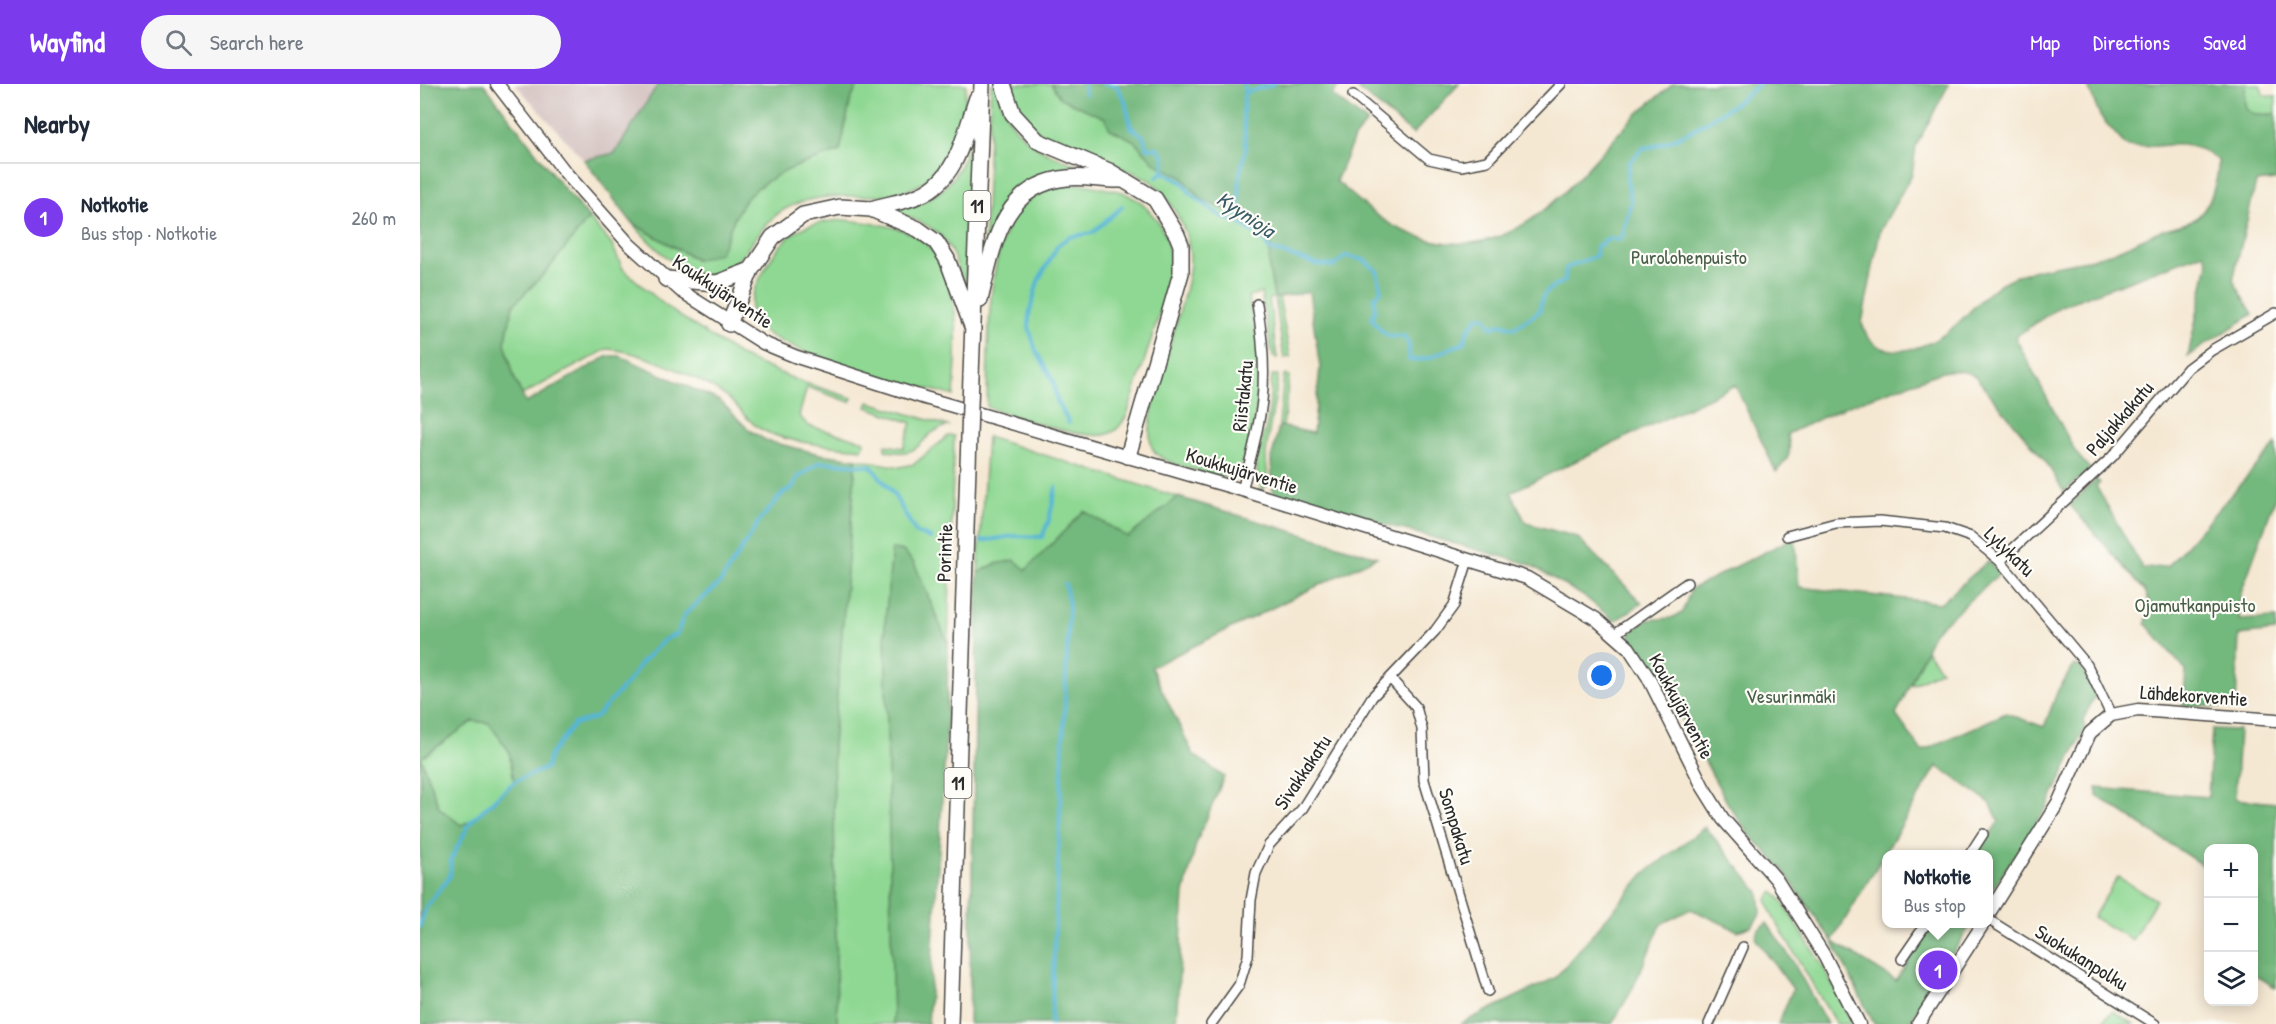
<!DOCTYPE html>
<meta charset="utf-8">
<style>
:root{--surface:#fff;--page:#f6f6f7;--text:#1f2937;--muted:#747a83;--line:#e0e1e3;--accent:#7c3aed}
body{margin:0;font-family:"Patrick Hand",sans-serif;background:var(--page);color:var(--text)}
.controls{position:absolute;right:18px;bottom:18px;display:grid;overflow:hidden;border-radius:12px;box-shadow:0 3px 15px #0003}
.controls button{width:54px;height:54px;display:grid;place-items:center;padding:0;border:0;border-bottom:2px solid var(--line);background:var(--surface);color:var(--text);font:30px sans-serif}
.you{position:absolute;left:1182px;top:592px;width:21px;height:21px;margin:-15px;border:4px solid #fff;border-radius:50%;background:#1a73e8;box-shadow:0 0 0 9px #1a73e833}
.badge{display:grid;place-items:center;width:39px;height:39px;border-radius:50%;background:var(--accent);color:#fff;font-size:20px;font-weight:700}
.pin{position:absolute;translate:-50% -50%;border:3px solid #fff;box-shadow:0 2px 6px #0006}
.popup{position:absolute;left:1462px;top:766px;width:111px;height:78px;box-sizing:border-box;display:grid;place-content:center;border-radius:12px;background:var(--surface);filter:drop-shadow(0 2px 4px #0005);font-size:20px;white-space:nowrap;color:var(--muted)}
.popup b{font-size:22px;color:var(--text)}
.popup::after{content:'';position:absolute;left:50%;top:100%;margin-left:-12px;border:12px solid transparent;border-top-color:var(--surface)}
.list{margin:0;padding:0;list-style:none}
h2{display:flex;justify-content:space-between;align-items:center;height:78px;margin:0;padding:0 24px;font-size:26px}
h2 small{font-size:20px;font-weight:400;color:var(--muted)}
.list li{display:grid;grid-template-columns:39px 1fr auto;gap:18px;align-items:center;box-sizing:border-box;height:108px;padding:0 24px;border-top:2px solid var(--line)}
.list b{display:block;font-size:22px;white-space:nowrap}
.list p{margin:0;font-size:20px;white-space:nowrap;color:var(--muted)}
.list em{font-size:20px;font-style:normal;color:var(--muted)}
.icon{flex:none;width:33px;height:33px;fill:none;stroke:currentColor;stroke-width:2;stroke-linecap:round;stroke-linejoin:round}
.map{position:relative;flex:none;width:1856px;height:940px;overflow:hidden}
header{display:flex;align-items:center;gap:36px;box-sizing:border-box;height:84px;padding:0 30px;background:var(--accent);color:#fff}
header strong{font-size:28px}
nav{display:flex;gap:33px;margin-inline-start:auto;font-size:21px}
.search{width:420px;height:54px;background:var(--page);display:flex;align-items:center;gap:15px;box-sizing:border-box;padding:0 21px;border-radius:33px;color:var(--muted);font-size:22px}
main{display:flex}
aside{flex:1;background:var(--surface)}
.map>svg:first-child{display:block}
.industrial{fill:#d1bfbe}
.green{fill:#8fd893;stroke:#5d825f;stroke-width:1.5}
.forest{fill:#73b87d;stroke:#4f7254;stroke-width:1.5;fill-rule:evenodd}
.lines{fill:none;stroke-linecap:round;stroke-linejoin:round}
.stream{stroke:#57b6d5;stroke-width:4}
.minor-casing{stroke:#494744;stroke-width:12}
.tertiary-casing{stroke:#494744;stroke-width:15}
.trunk-casing{stroke:#494744;stroke-width:18}
.minor{stroke:#fff;stroke-width:9}
.tertiary{stroke:#fff;stroke-width:12}
.trunk{stroke:#fff;stroke-width:15}
.trunk-bridge-casing{stroke:#494744;stroke-width:18;stroke-linecap:butt}
.trunk-bridge{stroke:#fff;stroke-width:15}
.labels{text-anchor:middle;dominant-baseline:central;stroke-width:4.5;stroke-linejoin:round;paint-order:stroke}
.shield{fill:#fdfcf7;stroke:#6a6a68;stroke-width:1.5}
.shield-label{font-size:18px;font-weight:bold;fill:#2b2b2b}
.park-label{font-size:20px;fill:#495f4a;stroke:#fdfcf7}
.street-label{font-size:20px;fill:#2b2b2b;stroke:#fdfcf7}
.water-label{font-size:21px;font-style:italic;fill:#3a5c66;stroke:#fdfcf7}
</style>
<header>
<strong>Wayfind</strong>
<div class="search"><svg class="icon" aria-label="search" viewBox="0 0 24 24"><circle cx="10" cy="10" r="6"/><path d="M15 15l6 6"/></svg>Search here</div>
<nav><a>Map</a><a>Directions</a><a>Saved</a></nav>
</header>
<main>
<aside>
<h2>Nearby<small></small></h2>
<ul class="list">
<li><span class="badge">1</span><div><b>Notkotie</b><p>Bus stop · Notkotie</p></div><em>260 m</em></li>
</ul>
</aside>
<div class="map">
<svg width="1856" height="940" viewBox="0 0 1856 940">
<rect width="100%" height="100%" fill="#fdfcf7"/>
<filter id="ink" filterUnits="userSpaceOnUse"><feTurbulence type="fractalNoise" baseFrequency=".0167" numOctaves="2"/><feDisplacementMap in="SourceGraphic" scale="12" xChannelSelector="R" yChannelSelector="G"/><feConvolveMatrix kernelMatrix="1 2 1 2 8 2 1 2 1" color-interpolation-filters="sRGB"/></filter>
<filter id="wash" filterUnits="userSpaceOnUse"><feTurbulence type="fractalNoise" baseFrequency=".008" numOctaves="4" result="noise"/><feDisplacementMap in="SourceGraphic" scale="24" xChannelSelector="R" yChannelSelector="G"/><feGaussianBlur stdDeviation="1.35" result="paint"/><feColorMatrix in="noise" values="0 0 0 0 0 0 0 0 0 0 0 0 0 0 0 0 0 1.4 0 .05"/><feComposite in="paint" operator="in"/></filter>
<g filter="url(#wash)">
<rect width="100%" height="100%" fill="#f5e8d3"/>
<path class="industrial" d="M95,0h143l-43,69 -31,7z"/>
<path class="green" d="M438,0h108c-1,51 -23,106 -80,111 -32,3 -70,-3 -99,13 -34,17 -41,63 -77,67 -28,3 -61,-33 -78,-52l64,37 24,-7c7,-15 12,-33 21,-47 21,-32 65,-43 99,-55l10,-49z
M571,0h5c12,64 61,74 114,92 -15,-1 -31,-4 -46,-4 -50,2 -64,47 -80,85z
M590,0h41l10,14 44,20 5,11 23,11 23,24 26,13 19,22 29,13 34,23 6,9 -1,24 5,30 5,-1 11,60 -6,1 -9,-60 -6,1 8,59 -4,-1 -12,-64 -13,3c3,15 7,30 10,45 4,24 -1,117 -24,131 -12,7 -23,4 -35,-1 -13,-4 -36,-8 -45,-20 -20,-27 38,-151 36,-194 -1,-25 -13,-46 -28,-65 -13,-17 -37,-23 -56,-28 -30,-8 -66,-25 -85,-50 -5,-8 -8,-21 -11,-30z
M1826,0h14l4,12h12v18c-27,2 -36,0 -30,-30z
M551,56l-6,152c-15,-56 -23,-65 -78,-82 52,-9 65,-20 84,-70z
M663,100l40,8 18,10 16,18 9,17 4,18 -3,35 -40,125c-5,8 -9,16 -19,19 -22,8 -96,-19 -121,-27 2,-54 -5,-173 43,-208 16,-12 34,-14 53,-15z
M169,134l23,27 11,24 46,40 73,48 57,24 53,17 -2,4 -43,-15 -8,29 10,10 56,15 -3,8c-30,-3 -78,-6 -103,-21 -12,-8 -20,-20 -30,-29 -25,-20 -91,-49 -122,-50l-85,46 -7,-15 -10,-37 8,-38 32,-32z
M424,136c27,3 66,5 86,28 33,39 27,101 24,148 -38,-11 -190,-45 -202,-78 -6,-17 9,-42 17,-56 20,-33 38,-40 75,-42z
M852,291h6c-2,27 -10,53 -12,79 -1,12 5,26 -3,36 -14,-19 0,-48 4,-68 3,-16 4,-32 5,-47z
M864,291l5,1 -6,51 -4,-1z
M449,318l79,24c-32,7 -22,35 -63,24v-5l18,3 9,-25 -45,-16z
M528,352h6l-6,208 -34,-81 -11,-12 -11,-2 -7,75 8,400h-56l-4,-280 23,-285 44,8 14,-3z
M567,353l191,60 -50,41 -44,-27 -58,60 -31,-7 -17,9z
M1506,566l15,20 -29,15 -1,-2z
M53,637l16,2 20,28 5,31 -43,39 -10,4 -22,-17 -18,-50z
M1698,793l38,23 -24,40 -39,-23z
M1353,808l6,5 45,71 28,56h-16l-65,-111 -4,-14z
M1693,927l21,13h-34z"/>
<path class="forest" d="M0,0h64l73,96 32,38 -44,55 -32,32 -8,38 10,37 11,23 82,-47h12l100,45 29,29 18,11 53,13 36,5 -23,285 4,280h-417zM53,637l16,2 20,28 5,31 -43,39 -10,4 -22,-17 -18,-50z
M238,0h200l-8,18 -10,49c-34,12 -78,23 -99,55 -9,14 -14,32 -21,47l-23,7 -65,-37 -48,-63 31,-7z
M631,0h289l-8,11 35,27 -13,16 -18,43c21,17 41,38 66,49 105,48 164,-40 226,-107 13,-14 30,-26 45,-39h276l-33,62 -4,28 -32,57 -18,92c11,43 63,28 89,6 21,-17 37,-42 63,-52 25,-11 54,-12 80,-19 22,-5 43,-17 63,-26 11,-5 24,-6 35,-11 18,-10 27,-42 26,-61 -33,-26 -55,-10 -92,-14l-26,-30 -13,-32h159c-6,30 3,32 30,30v66l-20,2 -23,98 20,34 -65,42 20,-93 -4,-10 -143,53 -46,31 61,116 14,16 -26,23 -18,-30 -71,-86c-12,-6 -20,-6 -33,-4l-95,34 -60,28c6,19 2,24 -11,38l-41,-87 -224,107 15,31 51,14 65,66 -27,18 -30,-24 -56,-33 -256,-70 -2,-33 8,-35 34,7 7,-65 -11,-76 -34,6 -6,-30 1,-24 -6,-9 -34,-23 -29,-13 -19,-22 -26,-13 -23,-24 -23,-11 -5,-11 -45,-20z
M932,0h107l-46,50z
M1856,360v52l-35,97 -2,27 37,-2v13l-37,4 -3,73 -53,-3 3,-34 -40,-47 3,-23 -4,-10 -75,-86 26,-26 4,4 -4,3 47,83 25,-3z
M758,413l199,60 -226,110 42,87 31,23 -28,67 -12,49 -8,131h-207l9,-451 17,-9 20,-4 11,10 58,-59 44,26z
M1375,453l4,50 142,16 47,-42 12,12 -66,59 -38,83 26,36 84,-38 38,14 14,-37 16,-25 8,3 14,26 -13,26 2,8 -37,78 -59,88v-40h-12l22,-33 -9,-18 -53,-37 -105,175 64,40 37,-57h38l-63,100h-34l-42,-83 -51,-74 -31,-32 -22,-31 -66,-122 -32,-44v-5l16,-13 25,-2 11,-5 9,-24z
M472,465l11,2 11,12 34,81 -1,78 -19,302h-35l-8,-400z
M1792,645l27,1 -4,69 41,4v185l-22,-14v-126h-46v21l-111,-73v-8l111,9z
M1285,743l54,65 2,21 -9,13 -14,5 -47,-22 -30,15 -29,66 -20,34h-152l95,-46 90,-105z
M1347,839l25,37 35,64h-49l15,-35 -38,-51 3,-8z"/>
<g class="lines">
<path class="stream" d="M664,0l1,10
M684,0l12,1 9,16 6,26 12,9 4,12h11l6,8 -1,16 19,10 10,13 29,21 17,6 24,16 7,11 47,15 18,2 12,-10 18,4 13,11 4,20 -7,7 1,11 -3,10c10,13 14,21 32,17l5,9v15c26,1 31,-11 54,-16l5,-14 11,-14 6,1 7,11 8,-4 15,4 25,-17c0,-19 9,-22 25,-30l1,-13 30,-12v-9l14,-9 8,2 5,-5 8,-34 -4,-21 2,-17 14,-15c31,-2 92,-42 116,-64
M824,9l30,-9
M737,93l6,-5
M818,138l2,-49 6,-25 -3,-34 2,-30
M649,339l-12,-22 -4,-20 -17,-30 -7,-23v-13l9,-34 20,-36 11,-8 23,-4 30,-26
M562,457l32,-5 28,1 7,-17 7,-33
M0,842l6,-19 24,-31 1,-17 20,-38 43,-39 32,-14 4,-13 24,-31 21,-6 34,-37 12,-18 23,-23 13,-6 7,-19 36,-32 40,-63 23,-27 9,-5 5,-10 23,-16 51,4 22,27 23,40 15,5
M631,940l18,-419 -4,-21"/>
</g>
</g>
<g filter="url(#ink)">
<g class="lines">
<g class="minor-casing">
<path id="minor" d="M933,11l76,64 32,7 26,-5 74,-77
M822,406c21,-73 28,-110 15,-186
M1367,452l49,-13 44,-2 65,7 26,9 29,24 87,104 24,50
M1580,477l112,-104 76,-89 24,-18 64,-37
M1196,549l71,-50
M970,594l26,29 6,22 2,51 64,211
M1550,770l13,-20
M1569,836l166,104
M1482,875l24,-35
M791,940l28,-39 9,-29 3,-56 5,-27 13,-28 33,-36 70,-112 63,-66 19,-26 14,-45
M1289,940l34,-77"/>
</g>
<g class="tertiary-casing">
<path id="tertiary" d="M77,0l68,88 64,72 52,47 82,52 34,14 128,41 317,92 285,88 69,41 33,29 19,29 55,110 20,32 53,60 49,78 34,67
M1569,829l70,-112 31,-68 21,-18 27,-5 138,10
M1498,940l65,-100"/>
</g>
<g class="trunk-casing">
<path id="trunk" d="M583,0l10,30 25,27 71,30 46,28 22,36 4,10v28l-53,183
M451,125c16,-5 34,-7 49,-14 38,-16 45,-63 57,-97
M246,195l51,4 34,-13
M560,216c13,-53 21,-115 87,-122 19,-2 37,3 55,2
M309,240l22,-54 22,-33 30,-22 37,-8 31,2 47,20 18,13 11,17 26,70
M551,292l11,-292
M530,940l18,-558"/>
</g>
<use href="#minor" class="minor"/>
<use href="#tertiary" class="tertiary"/>
<use href="#trunk" class="trunk"/>
<g class="trunk-bridge-casing">
<path id="trunk-bridge" d="M548,382l3,-90"/>
</g>
<use href="#trunk-bridge" class="trunk-bridge"/>
</g>
</g>
<g class="labels">
<g class="shield">
<rect x="543.5" y="107" width="27" height="30" rx="4.5"/>
<rect x="524.5" y="684" width="27" height="30" rx="4.5"/>
</g>
<g class="shield-label">
<text x="557" y="122">11</text>
<text x="538" y="699">11</text>
</g>
<g class="park-label">
<text x="1269" y="172">Purolohenpuisto</text>
<text x="1775" y="520">Ojamutkanpuisto</text>
<text x="1371" y="611">Vesurinmäki</text>
</g>
<g class="street-label">
<text transform="translate(303 207) rotate(34)">Koukkujärventie</text>
<text transform="translate(822 312) rotate(-84)">Riistakatu</text>
<text transform="translate(1699 334) rotate(-49)">Paljakkakatu</text>
<text transform="translate(822 386) rotate(17)">Koukkujärventie</text>
<text transform="translate(1590 467) rotate(44)">Lylykatu</text>
<text transform="translate(524 469) rotate(-88)">Porintie</text>
<text transform="translate(1774 611) rotate(4)">Lähdekorventie</text>
<text transform="translate(1262 622) rotate(62)">Koukkujärventie</text>
<text transform="translate(882 688) rotate(-56)">Sivakkakatu</text>
<text transform="translate(1037 742) rotate(73)">Sompakatu</text>
<text transform="translate(1662 873) rotate(32)">Suokukanpolku</text>
</g>
<g class="water-label">
<text transform="translate(826 130) rotate(34)">Kyynioja</text>
</g>
</g>
</svg>
<div class="controls">
<button>+</button>
<button>−</button>
<button><svg class="icon" aria-label="layers" viewBox="0 0 24 24"><path d="M12 4l9 5-9 5-9-5zM3 14l9 5 9-5"/></svg></button>
</div>
<div class="you"></div>
<div class="pin badge" style="left:1518px;top:886px">1</div>
<div class="popup"><b>Notkotie</b>Bus stop</div>
</div>
</main>
